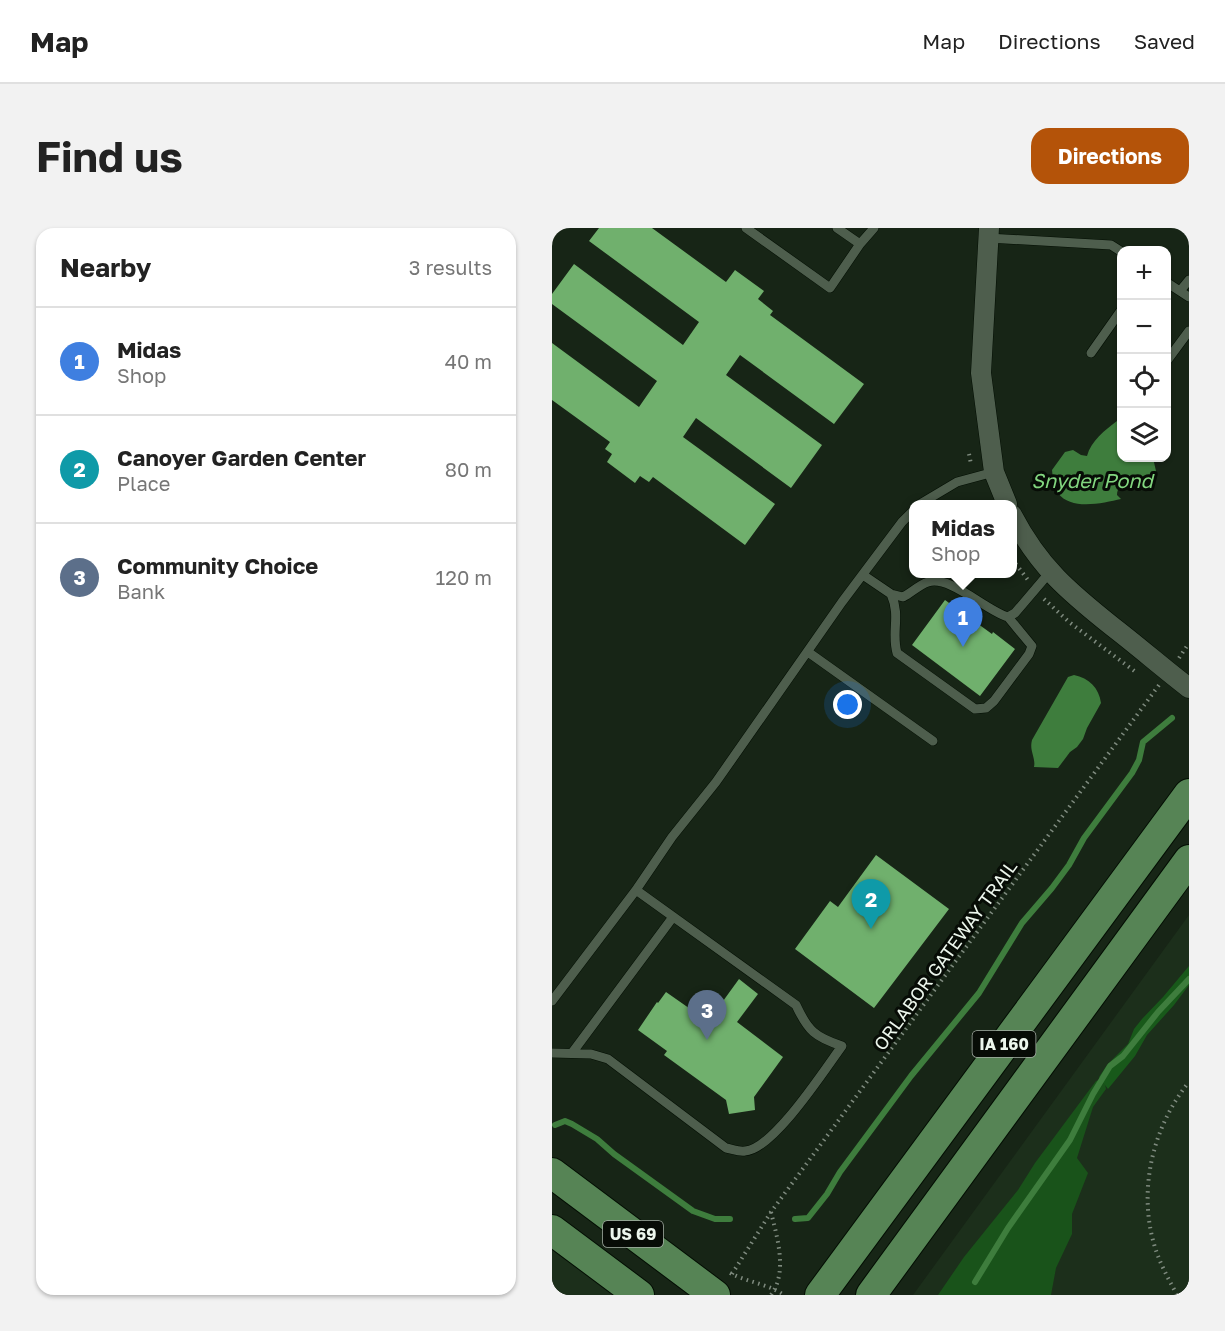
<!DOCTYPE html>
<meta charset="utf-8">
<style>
:root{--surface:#fff;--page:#f2f2f2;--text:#222;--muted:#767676;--line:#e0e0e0;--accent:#b45309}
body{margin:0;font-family:"Golos Text",sans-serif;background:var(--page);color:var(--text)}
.controls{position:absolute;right:18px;top:18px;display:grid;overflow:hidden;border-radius:12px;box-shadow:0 2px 4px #0004}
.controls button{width:54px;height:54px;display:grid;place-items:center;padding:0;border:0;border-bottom:2px solid var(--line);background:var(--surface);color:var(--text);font:30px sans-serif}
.you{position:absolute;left:296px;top:477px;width:21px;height:21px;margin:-15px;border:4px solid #fff;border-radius:50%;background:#1a73e8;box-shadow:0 0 0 9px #1a73e833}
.badge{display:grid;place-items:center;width:39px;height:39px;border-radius:50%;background:var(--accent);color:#fff;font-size:20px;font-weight:700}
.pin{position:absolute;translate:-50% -50px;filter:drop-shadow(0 2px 3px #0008)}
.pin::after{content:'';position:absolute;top:32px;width:21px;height:18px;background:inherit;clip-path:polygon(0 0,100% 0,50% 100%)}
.popup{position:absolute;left:357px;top:272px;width:108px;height:78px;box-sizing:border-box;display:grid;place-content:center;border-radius:12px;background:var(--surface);filter:drop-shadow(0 2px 4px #0005);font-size:20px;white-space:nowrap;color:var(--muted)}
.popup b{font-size:22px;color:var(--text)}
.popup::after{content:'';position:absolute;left:50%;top:100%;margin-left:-12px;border:12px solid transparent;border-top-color:var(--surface)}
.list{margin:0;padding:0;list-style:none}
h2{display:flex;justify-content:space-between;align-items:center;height:78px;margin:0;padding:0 24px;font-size:26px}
h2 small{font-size:20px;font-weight:400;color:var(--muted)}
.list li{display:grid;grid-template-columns:39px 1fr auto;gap:18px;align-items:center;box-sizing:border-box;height:108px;padding:0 24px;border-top:2px solid var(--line)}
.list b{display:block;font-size:22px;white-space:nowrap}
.list p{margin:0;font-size:20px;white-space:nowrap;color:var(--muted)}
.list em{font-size:20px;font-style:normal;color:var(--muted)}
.icon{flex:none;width:33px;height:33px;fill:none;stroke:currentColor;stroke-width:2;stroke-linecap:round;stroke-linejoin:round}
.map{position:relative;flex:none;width:637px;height:1067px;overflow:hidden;border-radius:18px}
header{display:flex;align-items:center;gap:36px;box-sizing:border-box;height:84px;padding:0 30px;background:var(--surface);border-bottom:2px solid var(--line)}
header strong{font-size:28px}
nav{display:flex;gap:33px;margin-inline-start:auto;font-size:21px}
.intro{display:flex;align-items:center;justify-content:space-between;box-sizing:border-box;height:144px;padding:0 36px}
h1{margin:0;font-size:42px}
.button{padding:15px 27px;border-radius:18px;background:var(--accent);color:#fff;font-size:21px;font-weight:700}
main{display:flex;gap:36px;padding:0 36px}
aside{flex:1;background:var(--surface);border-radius:18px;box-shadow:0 2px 4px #0004}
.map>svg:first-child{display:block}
.built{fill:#1c2f1b}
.green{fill:#19531a}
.forest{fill:#18591a}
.water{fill:#3e7d3d}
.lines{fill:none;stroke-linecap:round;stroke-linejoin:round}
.stream{stroke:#3e7d3d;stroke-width:6}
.building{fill:#70b06d}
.lane-casing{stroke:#030e03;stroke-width:10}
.street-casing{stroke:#030e03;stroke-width:21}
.primary-casing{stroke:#030e03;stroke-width:32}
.path{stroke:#7f8b7f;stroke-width:4;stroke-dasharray:1.5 4.5;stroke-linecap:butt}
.lane{stroke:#4e5e4d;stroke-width:9}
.street{stroke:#4e5e4d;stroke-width:20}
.primary{stroke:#568455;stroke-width:30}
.labels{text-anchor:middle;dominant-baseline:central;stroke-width:6;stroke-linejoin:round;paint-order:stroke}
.shield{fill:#070c06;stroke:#a7b0a7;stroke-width:1.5}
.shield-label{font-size:16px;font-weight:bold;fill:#ecf6ec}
.street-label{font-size:18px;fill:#ecf6ec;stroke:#070c06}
.water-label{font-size:20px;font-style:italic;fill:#82d67f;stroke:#070c06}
</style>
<header>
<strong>Map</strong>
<nav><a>Map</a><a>Directions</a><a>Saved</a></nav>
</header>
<div class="intro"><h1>Find us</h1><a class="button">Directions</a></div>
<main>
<aside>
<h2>Nearby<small>3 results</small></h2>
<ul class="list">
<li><span class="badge" style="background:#3f7fe0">1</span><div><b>Midas</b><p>Shop</p></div><em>40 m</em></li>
<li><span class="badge" style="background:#0f9aa8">2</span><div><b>Canoyer Garden Center</b><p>Place</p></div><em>80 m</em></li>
<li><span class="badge" style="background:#5c6f8a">3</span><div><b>Community Choice</b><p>Bank</p></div><em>120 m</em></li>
</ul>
</aside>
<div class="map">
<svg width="637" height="1067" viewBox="0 0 637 1067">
<rect width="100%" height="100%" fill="#172516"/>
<path class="built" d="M637,687v380h-276z
M0,1013l74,54h-74z"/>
<path class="green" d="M552,850l2,11 -13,18 -16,51 11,15 -16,41v20l-16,34 -5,27h-113l26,-38 54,-67 17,-27 52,-70 9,-12z"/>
<path class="forest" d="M637,738v19l-15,20 -27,30 -12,21 -27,33 -9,-12 8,-12 21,-21 6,-15 8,-10 21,-22z"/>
<path class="water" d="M565,193l4,6 1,31h31l3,13 -5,9 -4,1 -4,-4 -5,-2c-8,9 -20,6 -21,20l4,4c-18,4 -50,12 -63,-6 -5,-6 -5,-15 -6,-23l13,-18 8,-2 8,5 6,1c4,-15 18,-26 30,-35z
M522,447c15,3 25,13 27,28l-14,25 -4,11 -6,8 -7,5 -12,16 -24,-1c2,-9 -5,-16 -2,-27l36,-63z"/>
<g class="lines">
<path class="stream" d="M3,897l10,-4 7,3 25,15 17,15 79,57 22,8h15
M243,991l13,-1 19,-24 13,-22 71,-96 68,-83 43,-70 30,-35 17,-23 15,-27 48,-65 7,-13 4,-18 29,-24
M423,1054l33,-54 62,-88 23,-46 17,-28 13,-10 35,-44 31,-33"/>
</g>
<path class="building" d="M47,0h53l74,54 9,-12 29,21 -6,8 15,12 -3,4 94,69 -30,40 -94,-69 -14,20 96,70 -31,43 -95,-70 -13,19 92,67 -30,41 -92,-68 -4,5 -9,-6 -5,7 -28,-21 5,-8 -7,-5 5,-7 -58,-42v-57l87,64 18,-26 -105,-77v-10l22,-30 109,81 16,-23 -110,-81z
M393,372l47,34 1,-2 22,17 -35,47 -68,-51z
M324,627l73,54 -75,99 -79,-59 35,-48 8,6z
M187,751l19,15 -21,28 46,35 -29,40 1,13 -26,4 -3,-14 -62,-45 3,-4 -29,-21 19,-28 1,1 8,-11 30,21 10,-14 12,9z"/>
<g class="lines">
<g class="lane-casing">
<path id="lane" d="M194,0l84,60 30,-44 14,-16
M285,0l23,16
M436,10l123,7 11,7
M614,54l23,15
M628,63l9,-11
M539,125l31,-44
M614,134l23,-31
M368,276l37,-22 37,-10
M311,347l28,19 12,3c8,-4 16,-12 25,-15 22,-7 57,28 80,35l7,-4 35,-41
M339,366c10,23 0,37 6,59l78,56 11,-1 8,-7 35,-47 3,-8 -24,-29
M256,424l125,89
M0,773l84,-111 36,-53 44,-55 126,-180 60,-80 12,-12
M0,825l39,1 17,5 118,89c6,1 13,4 19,3 28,-1 80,-82 97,-105 -27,-9 -34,-15 -46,-41l-160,-115
M20,825l101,-136"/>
</g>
<g class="street-casing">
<path id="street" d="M437,0l-8,145 13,99 13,32
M460,287c27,52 57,77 101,112 26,20 50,41 76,61"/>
</g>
<g class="primary-casing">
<path id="primary" d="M0,945l163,122
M0,1002l87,65
M268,1067l369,-501
M319,1067l318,-435"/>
</g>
<path class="path" d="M417,226l2,10
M460,331l16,21
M492,371l25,23 68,51
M627,430l10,-15
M219,984c6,25 17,60 0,83
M178,1045c17,9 38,11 54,22
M180,1046l39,-62 388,-527
M625,1067c-9,-17 -18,-33 -23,-51 -16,-55 -1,-118 35,-162"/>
<use href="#lane" class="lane"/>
<use href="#street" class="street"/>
<use href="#primary" class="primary"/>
</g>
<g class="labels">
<g class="shield">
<rect x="420.5" y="803" width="63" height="26" rx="4.5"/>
<rect x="51" y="993" width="60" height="26" rx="4.5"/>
</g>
<g class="shield-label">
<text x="452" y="816">IA 160</text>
<text x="81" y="1006">US 69</text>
</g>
<g class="street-label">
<text transform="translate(393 727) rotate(-54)">ORLABOR GATEWAY TRAIL</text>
</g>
<g class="water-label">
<text x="540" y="252">Snyder Pond</text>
</g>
</g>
</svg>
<div class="controls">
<button>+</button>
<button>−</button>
<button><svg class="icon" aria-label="locate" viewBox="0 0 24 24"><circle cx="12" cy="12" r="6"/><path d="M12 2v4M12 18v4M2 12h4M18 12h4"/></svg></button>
<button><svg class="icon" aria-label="layers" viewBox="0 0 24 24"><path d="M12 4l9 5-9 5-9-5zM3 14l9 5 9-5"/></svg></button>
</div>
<div class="you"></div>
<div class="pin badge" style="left:411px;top:419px;background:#3f7fe0">1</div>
<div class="popup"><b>Midas</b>Shop</div>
<div class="pin badge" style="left:319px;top:701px;background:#0f9aa8">2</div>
<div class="pin badge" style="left:155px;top:812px;background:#5c6f8a">3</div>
</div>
</main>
